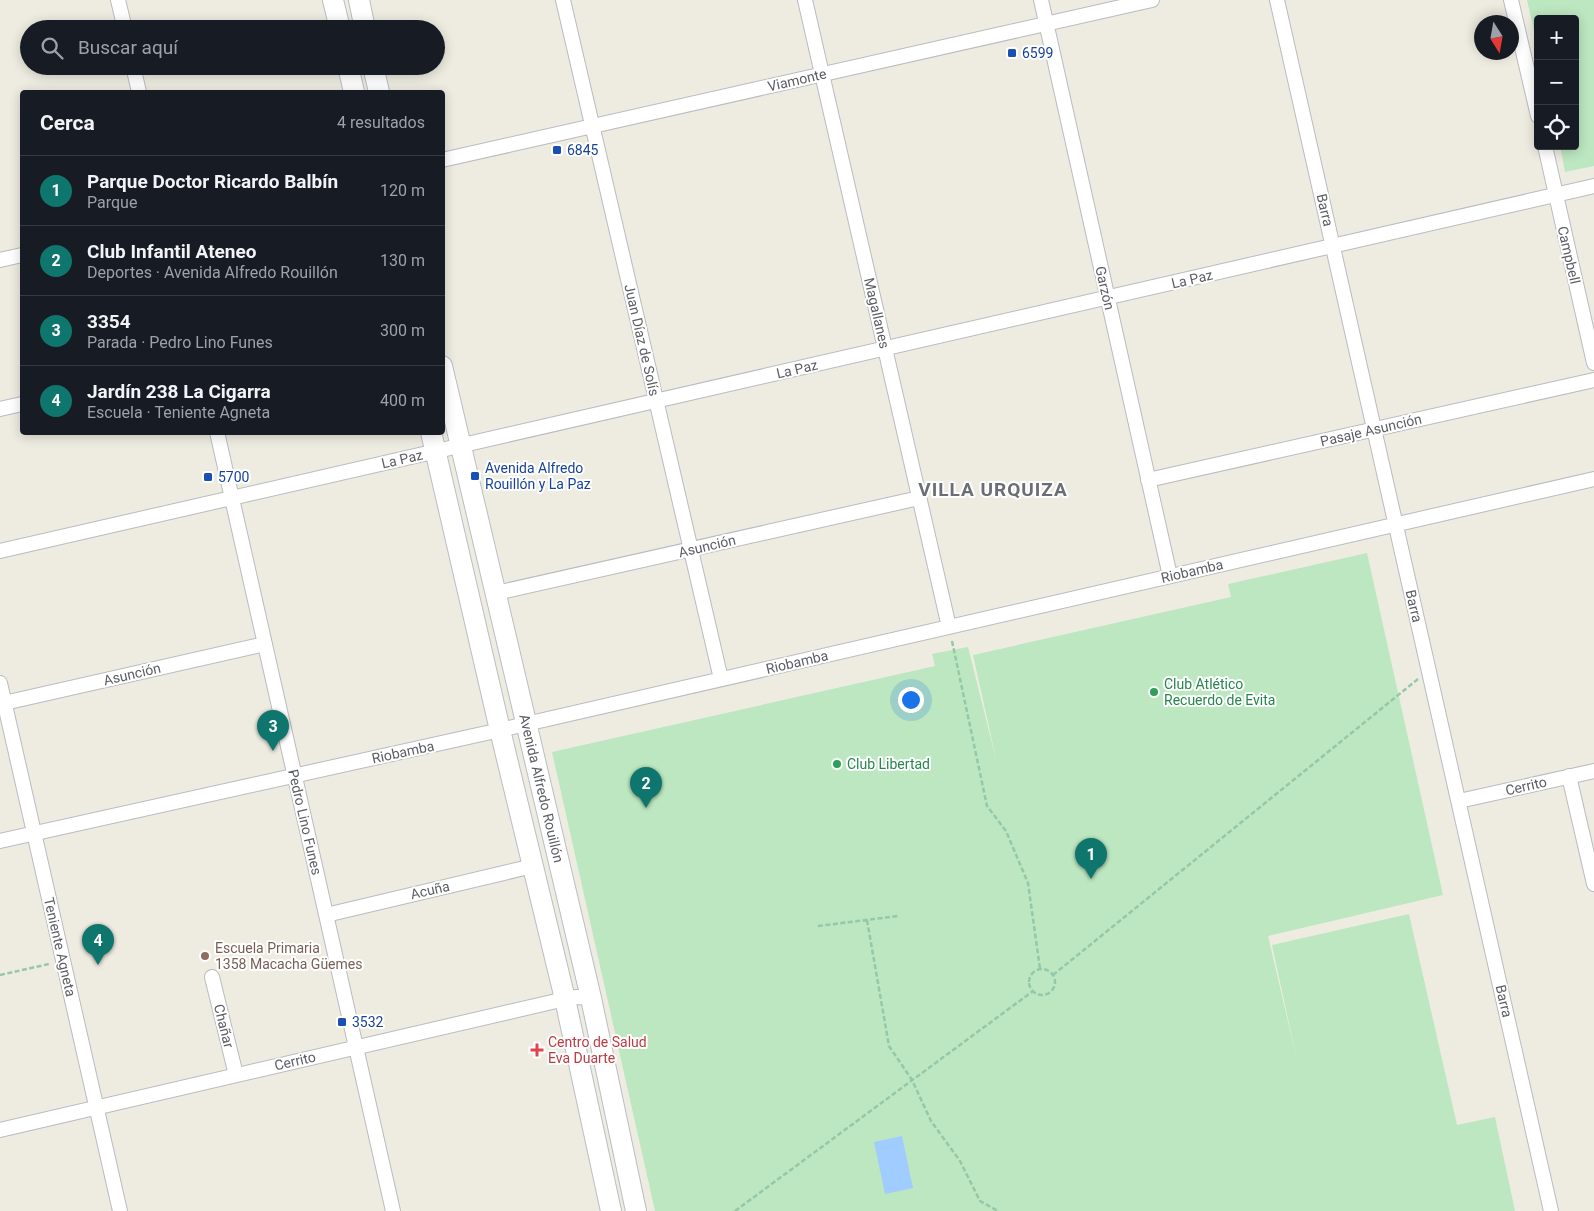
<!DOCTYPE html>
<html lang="es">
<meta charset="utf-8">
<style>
:root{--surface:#171b24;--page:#20242c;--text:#f1f3f6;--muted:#9ea1a6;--line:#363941;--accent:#0f766e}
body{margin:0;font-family:Roboto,sans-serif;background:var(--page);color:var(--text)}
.controls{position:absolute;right:15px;top:15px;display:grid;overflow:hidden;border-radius:5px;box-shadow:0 2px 12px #0003}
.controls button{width:45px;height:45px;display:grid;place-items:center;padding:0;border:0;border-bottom:1px solid var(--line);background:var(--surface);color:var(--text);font:25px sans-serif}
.compass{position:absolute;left:1474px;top:15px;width:45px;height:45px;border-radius:50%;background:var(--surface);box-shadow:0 2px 12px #0003;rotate:169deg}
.you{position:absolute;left:910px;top:699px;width:18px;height:18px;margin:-12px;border:4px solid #fff;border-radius:50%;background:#1a73e8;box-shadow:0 0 0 8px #1a73e833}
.badge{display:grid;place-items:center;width:32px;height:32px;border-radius:50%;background:var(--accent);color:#fff;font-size:16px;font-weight:700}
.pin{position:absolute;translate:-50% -41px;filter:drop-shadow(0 1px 2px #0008)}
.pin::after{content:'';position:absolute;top:26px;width:18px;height:15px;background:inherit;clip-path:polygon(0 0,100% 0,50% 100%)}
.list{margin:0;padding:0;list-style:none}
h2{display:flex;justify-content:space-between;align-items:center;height:65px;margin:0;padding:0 20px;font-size:21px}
h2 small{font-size:16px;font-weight:400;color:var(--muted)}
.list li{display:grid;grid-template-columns:32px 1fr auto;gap:15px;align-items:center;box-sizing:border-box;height:70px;padding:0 20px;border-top:1px solid var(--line)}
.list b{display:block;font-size:19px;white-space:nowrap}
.list p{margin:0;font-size:16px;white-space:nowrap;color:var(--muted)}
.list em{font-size:16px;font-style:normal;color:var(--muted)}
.icon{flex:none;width:28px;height:28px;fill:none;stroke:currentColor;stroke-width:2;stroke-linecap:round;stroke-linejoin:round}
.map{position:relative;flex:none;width:1594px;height:1211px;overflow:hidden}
.search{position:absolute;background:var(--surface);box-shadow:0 2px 12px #0003;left:20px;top:20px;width:425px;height:55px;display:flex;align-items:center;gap:12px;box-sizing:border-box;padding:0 18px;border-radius:28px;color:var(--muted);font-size:19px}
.panel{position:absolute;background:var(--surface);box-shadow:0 2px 12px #0003;left:20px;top:90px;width:425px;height:345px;border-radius:5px}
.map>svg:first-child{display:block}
.green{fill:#bce7c0}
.water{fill:#a0ccff}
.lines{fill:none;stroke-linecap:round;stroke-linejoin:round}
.street-casing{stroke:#b9bbc1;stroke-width:16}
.secondary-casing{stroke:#babdc4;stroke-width:22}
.path{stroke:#94c8a9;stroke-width:2.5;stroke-dasharray:5 2.5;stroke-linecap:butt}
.street{stroke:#fff;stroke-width:14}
.secondary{stroke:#fff;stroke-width:20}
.transit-dot{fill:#1a4fb4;stroke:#fff;stroke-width:2}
.leisure-dot{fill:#2e9e5b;stroke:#fff;stroke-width:2}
.education-dot{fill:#8d6e63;stroke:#fff;stroke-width:2}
.health-dot{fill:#e0444e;stroke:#fff;stroke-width:2}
.labels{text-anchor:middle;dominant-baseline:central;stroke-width:4;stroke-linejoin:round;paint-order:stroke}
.transit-label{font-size:14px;fill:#164399;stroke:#fff;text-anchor:start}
.street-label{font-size:14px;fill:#5a5d63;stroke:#fff}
.leisure-label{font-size:14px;fill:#27864d;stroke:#fff;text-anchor:start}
.education-label{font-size:14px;fill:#785e54;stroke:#fff;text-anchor:start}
.health-label{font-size:14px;fill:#be3a42;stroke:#fff;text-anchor:start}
.district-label{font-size:19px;font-weight:bold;letter-spacing:1px;fill:#6b6f75;stroke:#fff}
</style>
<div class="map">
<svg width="1594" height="1211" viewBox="0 0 1594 1211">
<rect width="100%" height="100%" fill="#eeece1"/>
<path class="green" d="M1527,0h67v166l-29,6 -5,-26h15v-127h-37v29z
M1367,553l76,342 -175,41 29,124 -25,-115 137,-31 48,211 38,-8 20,94h-860l-103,-459 383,-86 -3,-12 36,-7 29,116 -24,-108 258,-58 -3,-13z"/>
<path class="water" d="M902,1136l11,52 -28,6 -11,-52z"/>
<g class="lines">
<g class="street-casing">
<path id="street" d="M118,0l7,29
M563,0l158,679
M805,0l144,627
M1041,0l129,576
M1277,0l274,1211
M1511,0l27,116
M133,66l6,26
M1545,146l49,217
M442,160l710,-160
M0,260l22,-5
M0,409l22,-5
M217,432l176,779
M1148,480l446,-100
M0,551l1594,-365
M496,593l423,-95
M0,683l120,528
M0,704l265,-60
M1569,776l25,108
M1459,801l135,-30
M0,841l500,-111 1094,-251
M326,915l207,-49
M212,977l24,98
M0,1130l565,-131 12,-2 14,1"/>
</g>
<g class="secondary-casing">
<g id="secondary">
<path d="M333,0l7,29"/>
<path d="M359,0l6,29"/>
<path d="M348,66l6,26"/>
<path d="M373,66l6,26"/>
<path id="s1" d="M442,366l149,632 45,213"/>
<path d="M431,432l69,298 65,269 46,212"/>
</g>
</g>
<path class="path" d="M952,641l35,165 19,25 22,52 12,86
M867,920l22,126 23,34 19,41 29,40 20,40 18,10
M818,926l80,-10
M1029 982a13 13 0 1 1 26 0a13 13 0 1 1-26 0Z
M0,975l49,-11
M1053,975l365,-296
M735,1211l298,-220"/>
<use href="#street" class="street"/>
<use href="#secondary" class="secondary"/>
</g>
<g class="transit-dot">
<rect x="1007" y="48" width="10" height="10" rx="2.5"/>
<rect x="552" y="145" width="10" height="10" rx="2.5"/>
<rect x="470" y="471" width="10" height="10" rx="2.5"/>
<rect x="203" y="472" width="10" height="10" rx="2.5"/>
<rect x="337" y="1017" width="10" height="10" rx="2.5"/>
</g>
<g class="leisure-dot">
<circle cx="1154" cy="692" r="5"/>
<circle cx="837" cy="764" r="5"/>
</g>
<circle class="education-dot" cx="205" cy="956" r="5"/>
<path class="health-dot" d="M534.5 1042.5h5v5h5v5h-5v5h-5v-5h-5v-5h5z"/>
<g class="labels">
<g class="transit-label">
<text x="1022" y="53">6599</text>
<text x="567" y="150">6845</text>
<text x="485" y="468">Avenida Alfredo<tspan x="485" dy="16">Rouillón y La Paz</tspan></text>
<text x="218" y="477">5700</text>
<text x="352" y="1022">3532</text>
</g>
<g class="street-label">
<text transform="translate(797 80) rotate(-13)">Viamonte</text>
<text transform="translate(1325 210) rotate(77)">Barra</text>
<text transform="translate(1569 255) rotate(77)">Campbell</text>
<text transform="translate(1192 279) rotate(-13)">La Paz</text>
<text transform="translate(1105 288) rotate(77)">Garzón</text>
<text transform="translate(877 313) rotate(77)">Magallanes</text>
<text transform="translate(642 340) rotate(77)">Juan Díaz de Solís</text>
<text transform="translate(797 369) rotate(-13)">La Paz</text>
<text transform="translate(1371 430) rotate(-13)">Pasaje Asunción</text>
<text transform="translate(402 459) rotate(-13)">La Paz</text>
<text transform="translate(707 546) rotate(-13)">Asunción</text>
<text transform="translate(1192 571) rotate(-13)">Riobamba</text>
<text transform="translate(1414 606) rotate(77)">Barra</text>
<text transform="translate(797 662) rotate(-13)">Riobamba</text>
<text transform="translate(132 674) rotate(-13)">Asunción</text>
<text transform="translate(403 752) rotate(-12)">Riobamba</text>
<text transform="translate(1526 786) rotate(-13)">Cerrito</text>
<text stroke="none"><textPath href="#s1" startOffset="434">Avenida Alfredo Rouillón</textPath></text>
<text transform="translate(305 822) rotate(77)">Pedro Lino Funes</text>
<text transform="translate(430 890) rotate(-13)">Acuña</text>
<text transform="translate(60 947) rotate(77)">Teniente Agneta</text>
<text transform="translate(1504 1001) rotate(77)">Barra</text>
<text transform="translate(224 1026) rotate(76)">Chañar</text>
<text transform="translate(295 1061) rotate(-13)">Cerrito</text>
</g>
<g class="leisure-label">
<text x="1164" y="684">Club Atlético<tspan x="1164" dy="16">Recuerdo de Evita</tspan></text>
<text x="847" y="764">Club Libertad</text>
</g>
<g class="education-label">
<text x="215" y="948">Escuela Primaria<tspan x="215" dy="16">1358 Macacha Güemes</tspan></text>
</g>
<g class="health-label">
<text x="548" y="1042">Centro de Salud<tspan x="548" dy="16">Eva Duarte</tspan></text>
</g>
<g class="district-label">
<text x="993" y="489">VILLA URQUIZA</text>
</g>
</g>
</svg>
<div class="controls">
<button>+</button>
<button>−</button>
<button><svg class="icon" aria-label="locate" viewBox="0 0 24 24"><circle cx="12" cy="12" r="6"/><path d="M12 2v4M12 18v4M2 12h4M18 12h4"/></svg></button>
</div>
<svg class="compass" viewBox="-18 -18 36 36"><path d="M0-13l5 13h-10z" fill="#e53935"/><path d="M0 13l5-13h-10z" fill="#9ea1a6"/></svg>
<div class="you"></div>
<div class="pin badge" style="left:1091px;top:879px">1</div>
<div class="pin badge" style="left:646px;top:808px">2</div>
<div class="pin badge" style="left:273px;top:751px">3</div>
<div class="pin badge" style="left:98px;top:965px">4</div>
<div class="search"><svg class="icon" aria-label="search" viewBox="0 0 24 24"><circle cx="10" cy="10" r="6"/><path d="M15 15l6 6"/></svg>Buscar aquí</div>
<section class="panel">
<h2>Cerca<small>4 resultados</small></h2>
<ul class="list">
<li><span class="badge">1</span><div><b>Parque Doctor Ricardo Balbín</b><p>Parque</p></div><em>120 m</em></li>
<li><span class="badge">2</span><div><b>Club Infantil Ateneo</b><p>Deportes · Avenida Alfredo Rouillón</p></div><em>130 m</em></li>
<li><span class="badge">3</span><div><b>3354</b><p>Parada · Pedro Lino Funes</p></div><em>300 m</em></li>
<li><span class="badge">4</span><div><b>Jardín 238 La Cigarra</b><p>Escuela · Teniente Agneta</p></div><em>400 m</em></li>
</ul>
</section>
</div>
